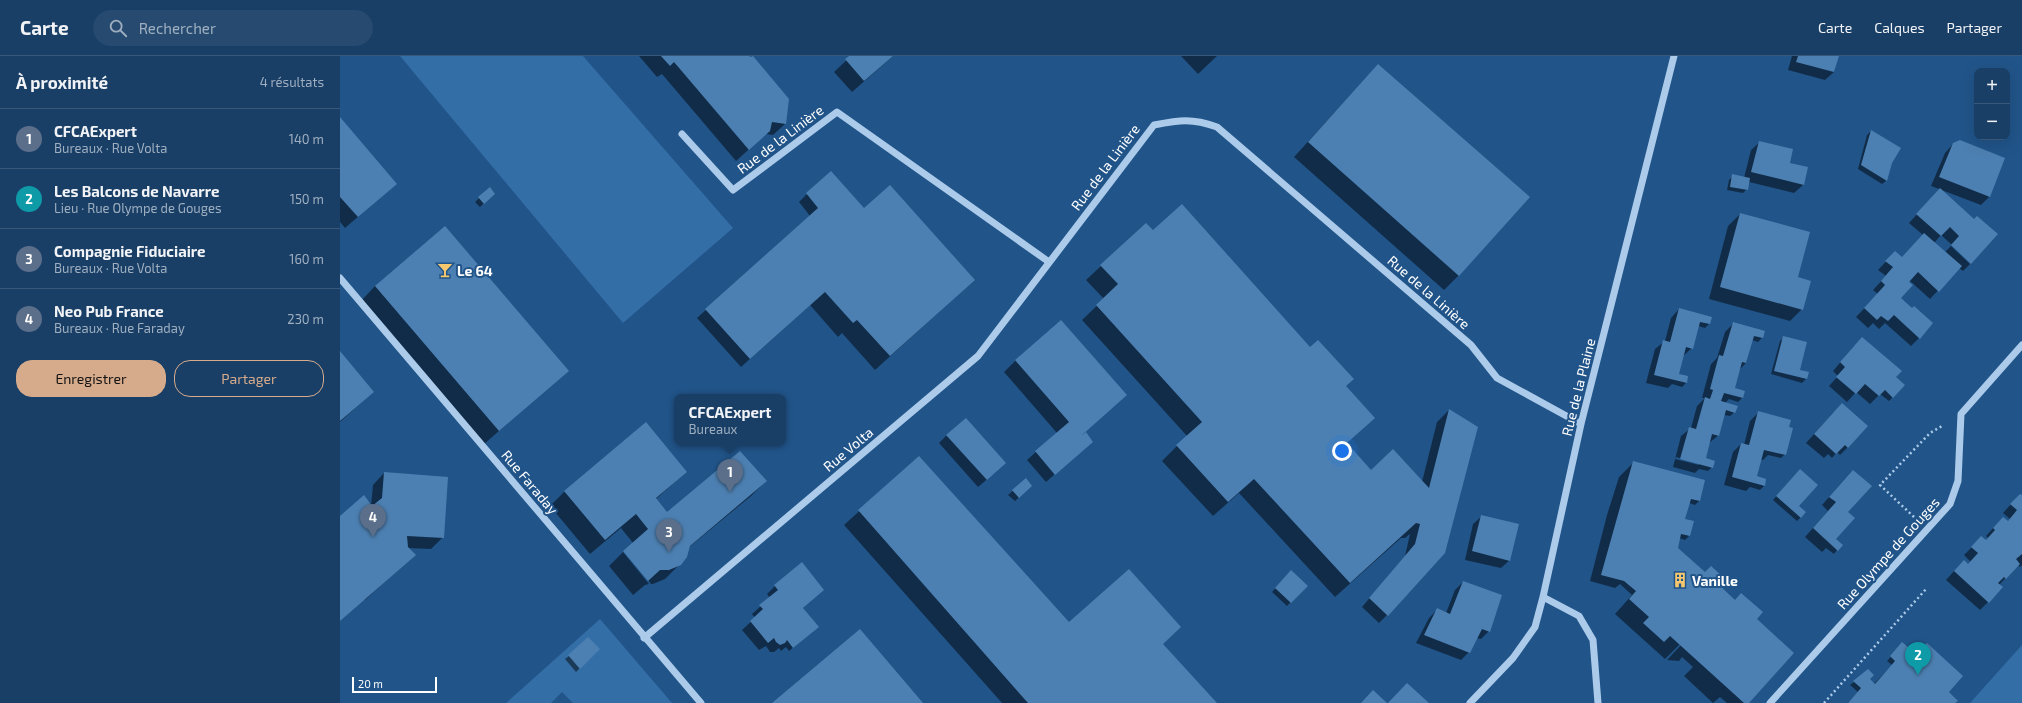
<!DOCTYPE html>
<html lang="fr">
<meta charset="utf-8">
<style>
:root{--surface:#193f67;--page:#264a70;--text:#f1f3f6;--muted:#9fafc0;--line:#37587b;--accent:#d6ab8b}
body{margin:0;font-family:"Exo 2",sans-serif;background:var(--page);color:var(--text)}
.controls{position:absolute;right:12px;top:12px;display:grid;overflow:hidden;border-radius:8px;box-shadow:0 4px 16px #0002}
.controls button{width:36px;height:36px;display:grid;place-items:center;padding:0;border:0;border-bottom:1px solid var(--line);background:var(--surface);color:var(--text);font:20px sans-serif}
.scale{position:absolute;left:12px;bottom:10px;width:85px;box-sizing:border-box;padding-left:4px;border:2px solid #fff;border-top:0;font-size:11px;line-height:14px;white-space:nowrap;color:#fff;-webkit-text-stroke:3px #215489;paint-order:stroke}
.you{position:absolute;left:1002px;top:395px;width:14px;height:14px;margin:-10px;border:3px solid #fff;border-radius:50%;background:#1a73e8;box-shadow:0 0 0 6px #1a73e833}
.badge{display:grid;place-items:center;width:26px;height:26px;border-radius:50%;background:var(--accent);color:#fff;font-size:13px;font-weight:700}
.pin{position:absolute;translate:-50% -33px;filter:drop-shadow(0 1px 2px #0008)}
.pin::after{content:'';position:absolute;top:21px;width:14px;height:12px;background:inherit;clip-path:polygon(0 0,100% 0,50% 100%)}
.popup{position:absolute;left:334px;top:338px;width:112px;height:52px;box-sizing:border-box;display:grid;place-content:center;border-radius:8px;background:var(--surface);filter:drop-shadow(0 1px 3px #0005);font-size:13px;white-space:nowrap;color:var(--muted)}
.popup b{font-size:15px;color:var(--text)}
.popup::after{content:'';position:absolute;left:50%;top:100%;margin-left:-8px;border:8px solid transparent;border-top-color:var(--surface)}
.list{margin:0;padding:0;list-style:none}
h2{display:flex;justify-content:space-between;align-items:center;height:52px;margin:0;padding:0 16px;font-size:17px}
h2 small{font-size:13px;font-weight:400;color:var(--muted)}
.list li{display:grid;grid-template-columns:26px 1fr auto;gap:12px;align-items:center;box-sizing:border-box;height:60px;padding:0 16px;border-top:1px solid var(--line)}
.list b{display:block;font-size:15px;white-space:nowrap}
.list p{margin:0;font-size:13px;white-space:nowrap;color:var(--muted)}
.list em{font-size:13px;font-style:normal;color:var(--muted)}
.actions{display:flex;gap:8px;padding:12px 16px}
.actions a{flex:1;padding:9px 0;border:1px solid var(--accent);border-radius:16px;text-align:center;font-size:14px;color:var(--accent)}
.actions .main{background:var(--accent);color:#111}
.icon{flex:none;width:22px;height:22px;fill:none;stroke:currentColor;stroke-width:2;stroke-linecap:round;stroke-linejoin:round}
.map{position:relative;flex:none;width:1682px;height:647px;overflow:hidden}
header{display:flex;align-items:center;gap:24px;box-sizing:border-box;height:56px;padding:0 20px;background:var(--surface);border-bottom:1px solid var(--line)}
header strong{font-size:19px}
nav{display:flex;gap:22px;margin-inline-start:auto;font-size:14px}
.search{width:280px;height:36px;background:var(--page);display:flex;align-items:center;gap:10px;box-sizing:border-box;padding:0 14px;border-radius:22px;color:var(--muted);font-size:15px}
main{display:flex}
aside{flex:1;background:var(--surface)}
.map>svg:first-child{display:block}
.green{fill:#346ea6}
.shadow{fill:#0007;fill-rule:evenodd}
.building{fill:#4d80b2}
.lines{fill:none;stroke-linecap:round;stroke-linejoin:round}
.path{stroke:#accbea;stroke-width:2.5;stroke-dasharray:2 3;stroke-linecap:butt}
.minor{stroke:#accbea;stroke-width:7}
.labels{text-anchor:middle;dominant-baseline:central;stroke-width:4;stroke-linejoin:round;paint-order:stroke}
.street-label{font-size:14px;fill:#fff;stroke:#215489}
.poi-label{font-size:14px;font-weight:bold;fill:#fff;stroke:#215489;text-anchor:start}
</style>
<header>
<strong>Carte</strong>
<div class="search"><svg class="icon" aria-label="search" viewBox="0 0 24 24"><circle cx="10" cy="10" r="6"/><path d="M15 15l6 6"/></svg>Rechercher</div>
<nav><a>Carte</a><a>Calques</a><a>Partager</a></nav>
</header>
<main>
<aside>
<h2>À proximité<small>4 résultats</small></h2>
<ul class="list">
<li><span class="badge" style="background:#5c6f8a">1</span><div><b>CFCAExpert</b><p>Bureaux · Rue Volta</p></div><em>140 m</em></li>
<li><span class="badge" style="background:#0f9aa8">2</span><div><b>Les Balcons de Navarre</b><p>Lieu · Rue Olympe de Gouges</p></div><em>150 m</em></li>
<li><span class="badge" style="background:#5c6f8a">3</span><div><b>Compagnie Fiduciaire</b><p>Bureaux · Rue Volta</p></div><em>160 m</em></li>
<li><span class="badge" style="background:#5c6f8a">4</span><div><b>Neo Pub France</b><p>Bureaux · Rue Faraday</p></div><em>230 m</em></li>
</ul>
<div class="actions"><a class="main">Enregistrer</a><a>Partager</a></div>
</aside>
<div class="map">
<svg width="1682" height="647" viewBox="0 0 1682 647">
<rect width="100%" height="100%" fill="#215489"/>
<path class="green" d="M60,0h183l150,172 -110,95z
M260,563l72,84h-99l-11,-11 -11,11h-45z
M1682,589v58h-52z"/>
<path class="shadow" d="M299,0h109l37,68 -12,11 -7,-1 -30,27 -74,-87 -5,3z
M511,0h42l-41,36 -18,-20z
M841,0h36l-19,18z
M1452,0h46l-4,16 -9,8 -37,-10z
M1038,9l81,210 -15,15 -150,-133z
M0,63l56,65 -51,44 -5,-6z
M1531,75l20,32 -5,18 -4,3 -24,-15 9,-34z
M1420,86l29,21 17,5 -3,17 -9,8 -45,-11 -2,7 -4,4 -16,-3 2,-10 4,-4 11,2 7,-28z
M1613,88l36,53 -8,8 -50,-19 14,-33z
M150,132l4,5 -14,14 -5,-5z
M1600,133l31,73 -30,-27 -7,8 11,9 6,-6 19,18 -7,7 -4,-3 -29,31 -21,-19 -9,18 12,11 7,29 -8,8 -26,-23 -6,6 -6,-6 -5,5 -12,-11 22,-23 -5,-4 13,-14 -8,-6 17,-18 7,6 21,-23 -14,-12z
M467,138l167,86 -99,90 -33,-37 -4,4 -28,-32 -69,62 -44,-49 113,-102 -11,-14z
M1400,158l57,64 5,31 -12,12 -81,-22 19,-73z
M761,210l244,120 20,40 -19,18 25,28 51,10 15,-60 12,-12 28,18 -90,187 -8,8 -17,-16 43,-51 5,-22 -5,4h-4l-66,59 -96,-104 -26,23 -51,-55 25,-25 -105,-116 22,-21 -18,-19z
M35,230l192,85 -84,74 -122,-144z
M1339,253l30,15 -4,4 -7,-2 -6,22 -9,8 -6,21h10l-1,6 -4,4 -10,-3 -4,4 -22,-5 9,-34 10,-8 6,-23z
M1393,268l29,14 -4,4 -6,-2 -6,23 -6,6 -6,20 10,3 -2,6 -4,4 -9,-3 -4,4 10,9 -5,4 -6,-1 -5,20 -10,8 -4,16 7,8 -4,4 -9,-2 -4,4 -22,-6 8,-31 10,-8 6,-22 8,-8h-3l9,-34 6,-6 8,-26zM1336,401l23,6v2l-24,-6z
M1444,281l14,33 8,9 -4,4 -31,-9 9,-33z
M1514,290l40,32 -1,19 -4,4 -9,-7 -10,10 -14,-12 -9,10 -18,-16 9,-10 -5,-5z
M0,297l33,39 -33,30z
M676,304l69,72 6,10 -45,40 -19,-22 30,-27 -53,-61z
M1494,356l14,35 -8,8 -3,-3 -5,6 -4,-4 -4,4 -18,-15z
M1418,357l27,41 -4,4 -13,-3 -5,5 -3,-1 -4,18 9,3 -1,6 -4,4 -10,-3 -4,4 -22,-6 9,-33 8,-8 3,1 6,-24z
M607,379l50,36 -19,16 -39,-44z
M579,401l150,166 93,21 53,59h-213l-158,-178z
M1294,406l70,19 -5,20 -4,4 -6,-2 -5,16 5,17 -4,4 -6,-2 -2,10 78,71 -7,84h-21l-7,-6 -7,6 -29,-27 9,-9 -11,-10 -3,4 -12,-1 14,-15v-2l-16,16 -50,-45 17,-19 -12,-11 -5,4 -25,-7 17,-66 12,-38z
M346,416l-30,27 11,14 99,-32 -15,15 -63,52 -8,16 -15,15 -12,5h-2l-26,-33 8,-8 -12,-15 -31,26 -40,-48 15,-15z
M44,417l59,64 -12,12 -24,-1 7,7 -49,45 -25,-30v-53l31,-11 2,-21z
M1456,418l2,32 7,7 -8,8 -24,-21z
M1505,423l2,33 -13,27 3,11 -3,4 -8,-6 -4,4 -17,-15 23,-26 -6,-6z
M685,424l2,10 -12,11 -7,-6z
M1682,441v68l-2,2 -2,-2 -19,20 -11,17 -8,8 -34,-30 9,-10 13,-5 3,-3 -7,-7 17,-17 4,3 3,-3 -2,-2 9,-10 12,-4 3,-3 -7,-6 9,-10z
M1142,460l28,44 -9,8 -36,-8 8,-36z
M283,496l26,32 -4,1 -12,10 -24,-29z
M951,516l15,14 -19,20 -15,-14z
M1123,526l26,49 -8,8 -5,-1 -7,14 -8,8 -45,-17 13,-25 8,-8 9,3 9,-23z
M435,530l48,4 -21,19 11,22 -24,20 -3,-4 -5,4 -2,-3 -5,4h-4l-4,-6 -7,4 -17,-20 13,-12 -3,-4 18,-16 -3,-4z
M1559,592l48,44 7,11h-106l10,-11 -8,-7 4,-3 14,-3 6,5 18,-19 -5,-4z
M259,593l-23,23 -11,-13 4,-3z"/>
<path class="building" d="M321,0h88l2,1 2,-1 36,43 -3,25 -14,-2 -2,9 -21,19 -75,-88 -4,4z
M509,0h44l-29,25 -19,-22z
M1458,0h41l-5,16 -38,-10z
M1038,8l152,133 -71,79 -151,-134z
M0,61l57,67 -39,33 -18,-20z
M1531,74l30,18 -9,15 -5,18 -26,-16z
M1620,84l45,18 -15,39 -51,-20 14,-34z
M1419,85l34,8 -3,14 18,4 -4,18 -53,-13z
M491,115l33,37 26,-23 85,95 -85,76 -33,-36 -4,3 -28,-31 -75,67 -45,-50 113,-101 -12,-15z
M1392,118l18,4 -2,12 -18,-3z
M150,131l5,7 -11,10 -6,-7z
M1600,132l34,31 3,-3 21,18 -27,30 -20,-19 8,-9 -9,-9 -9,9 -25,-22z
M842,148l128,143 8,-7 36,39 -8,7 29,32 -28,25 24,27 22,-21 36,39 20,-79 29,18 -33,126 -57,63 -19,-18 46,-54 5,-20 -4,-1 -66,60 -96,-104 -26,23 -52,-57 26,-23 -106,-117 22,-21 -18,-19 46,-42 7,7z
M1400,157l70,19 -12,45 13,4 -8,29 -83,-23z
M105,170l124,145 -70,60 -124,-145z
M1584,177l38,33 -23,26 -21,-20 -9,10 4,3 -12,13 11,10 2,-2 19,17 -13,16 -26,-24 -6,6 -7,-5 -4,4 -13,-12 21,-23 -4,-4 12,-14 -8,-6 10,-10 7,6z
M1339,252l33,9 -2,7 -10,-2 -7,27 -7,-2 -7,27 9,2 -1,7 -33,-8 9,-35 7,2z
M721,264l66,75 -45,40 4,-3 7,10 -38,33 -20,-24 34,-29 -54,-62z
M1393,266l32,9 -2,7 -9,-2 -8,27 -4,-1 -7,26 10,3 -2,7 -19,-5 -3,8 17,5 -3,7 -9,-3 -7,26 -7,-2 -6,24 9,3 -2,7 -33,-9 9,-32 7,2 9,-32 5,2 3,-9 -3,-1 9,-34 4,1z
M1443,280l24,6 -7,28 9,2 -2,7 -33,-8z
M1522,281l40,34 -6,6 9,8 -12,13 -8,-8 -6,6 -14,-12 -9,10 -20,-17 9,-10 -5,-5z
M0,295l34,41 -34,29z
M1502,347l26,23 -20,22 -3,-3 -9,9 -22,-20z
M1418,355l33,9 -2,7 4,1 -7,27 -22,-5 -7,26 9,3 -1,7 -33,-9 9,-34 8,2z
M626,362l40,45 -19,17 -41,-45z
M306,366l41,50 -31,26 11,14 73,-61 27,30 -77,65 -3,11 -6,8 -12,5h-9l-12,11 -25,-30 25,-22 -12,-15 -31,26 -41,-49z
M579,400l150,166 60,-53 52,58 -18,17 54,59h-189l-170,-193z
M1293,405l72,19 -5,21 -9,-2 -6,20 9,2 -4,15 -9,-2 -3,14 27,24 6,-6 12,11 -6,6 18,17 6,-7 22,19 -6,7 37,34 -45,50h-5l-74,-67 -6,6 -21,-19 6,-6 -20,-18 7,-8 -12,-10 -23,-6z
M1460,413l18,16 -19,21 7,6 -5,6 -25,-22z
M1513,414l19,16 -24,26 7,6 -19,21 7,6 -5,6 -25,-23 23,-26 -7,-5z
M44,416l64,5 -4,61 -37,-2 1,11 8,8 -76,66v-105l24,-21 8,11 10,-8z
M686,422l6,8 -13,12 -7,-8z
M1680,438l2,1v59l-6,5 4,5 -14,15 -2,-2 -6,6 5,4 -14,16 -35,-32 10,-11 4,4 10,-11 -7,-6 10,-11 5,4 9,-10 -2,-2 10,-11 5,4 9,-11 -7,-6z
M1141,459l38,9 -9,37 -38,-10z
M462,506l22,28 -21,18 16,19 -26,21 -6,-8 -2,3 -5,2 -4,-3 -2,-4 -6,5 -18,-22 13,-12 -4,-4 19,-15 -4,-5z
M951,514l17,16 -17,17 -16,-15z
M1123,525l39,14 -12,37 -8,-3 -12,24 -46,-18 13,-27 13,6z
M520,573l63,74h-151z
M248,581l12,12 -20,20 -12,-14z
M1562,586l8,7 -4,5 6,5 15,-16 36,33 -14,16 9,9 -3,2h-107l13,-15 -8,-7 15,-12 6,6 -4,4 5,5 20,-23 -5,-5z
M1067,627l22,20h-41z
M1033,634l14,13h-26z"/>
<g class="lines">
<path class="path" d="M1574,461l-34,-32 50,-52 12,-7
M1484,647l103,-115"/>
<path class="minor" d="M342,78l51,56 104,-78 212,150
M0,222l361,425
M1203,541l36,19 14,24 5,63
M304,582l334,-282 176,-231c26,-5 38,-7 63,2l254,218 26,33 84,46
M1130,647l43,-45 22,-31 8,-30 38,-173 93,-368
M1430,647l180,-199 8,-23 3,-67 61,-69"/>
</g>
<defs>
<g id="bar-bare" transform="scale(1.2)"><path d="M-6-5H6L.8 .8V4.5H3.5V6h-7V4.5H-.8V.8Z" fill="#f7c86d" stroke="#215489" stroke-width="2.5" paint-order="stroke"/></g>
<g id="building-bare" transform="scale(1.2)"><path d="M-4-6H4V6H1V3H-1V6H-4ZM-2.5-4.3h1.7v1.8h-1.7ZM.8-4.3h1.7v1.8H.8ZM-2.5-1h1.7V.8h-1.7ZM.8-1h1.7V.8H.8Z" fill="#f7c86d" stroke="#215489" stroke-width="2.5" paint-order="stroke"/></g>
</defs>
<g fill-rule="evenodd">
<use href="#bar-bare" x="105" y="214"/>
<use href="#building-bare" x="1340" y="524"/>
</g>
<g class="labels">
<g class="street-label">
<text transform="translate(440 83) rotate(-37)">Rue de la Linière</text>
<text transform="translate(765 111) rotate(-53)">Rue de la Linière</text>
<text transform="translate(1089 236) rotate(41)">Rue de la Linière</text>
<text transform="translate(1238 331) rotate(-76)">Rue de la Plaine</text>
<text transform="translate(508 393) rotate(-40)">Rue Volta</text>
<text transform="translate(190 426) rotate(50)">Rue Faraday</text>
<text transform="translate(1548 497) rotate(-48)">Rue Olympe de Gouges</text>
</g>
<g class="poi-label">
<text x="117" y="214">Le 64</text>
<text x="1352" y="524">Vanille</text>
</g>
</g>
</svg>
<div class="controls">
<button>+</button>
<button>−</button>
</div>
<div class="scale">20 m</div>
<div class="you"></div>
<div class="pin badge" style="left:390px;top:436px;background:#5c6f8a">1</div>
<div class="popup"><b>CFCAExpert</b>Bureaux</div>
<div class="pin badge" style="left:1578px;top:619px;background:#0f9aa8">2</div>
<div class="pin badge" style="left:329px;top:496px;background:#5c6f8a">3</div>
<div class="pin badge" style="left:33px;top:481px;background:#5c6f8a">4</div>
</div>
</main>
